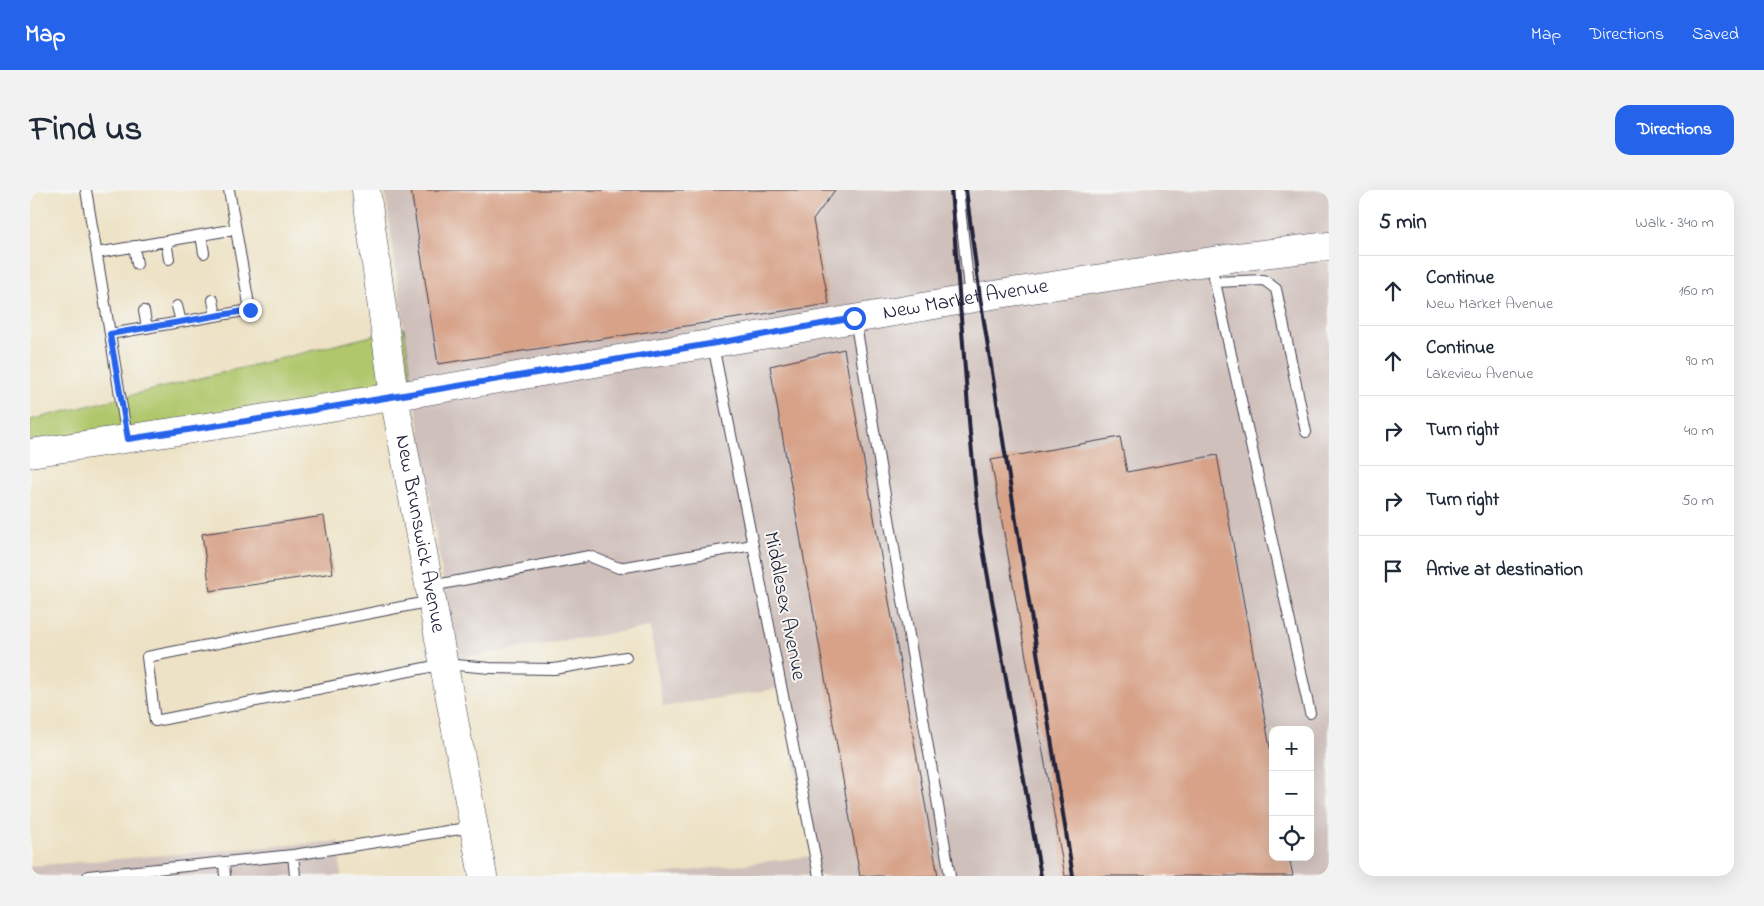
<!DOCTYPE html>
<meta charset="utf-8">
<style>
:root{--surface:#fff;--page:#f2f2f3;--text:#1f2937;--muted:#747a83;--line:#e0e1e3;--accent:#2563eb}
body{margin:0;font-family:"Indie Flower",sans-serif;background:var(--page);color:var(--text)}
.controls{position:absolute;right:15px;bottom:15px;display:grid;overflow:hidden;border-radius:10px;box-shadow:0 5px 20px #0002}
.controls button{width:45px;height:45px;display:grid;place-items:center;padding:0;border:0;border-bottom:1px solid var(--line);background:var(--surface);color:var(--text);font:25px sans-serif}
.stop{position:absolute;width:15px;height:15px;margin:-11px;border:4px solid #2563eb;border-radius:50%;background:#fff}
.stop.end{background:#2563eb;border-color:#fff;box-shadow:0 1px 5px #0008}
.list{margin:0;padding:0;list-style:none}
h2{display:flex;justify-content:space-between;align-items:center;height:65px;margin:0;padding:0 20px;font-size:21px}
h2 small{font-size:16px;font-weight:400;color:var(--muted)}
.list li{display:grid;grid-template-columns:32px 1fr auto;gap:15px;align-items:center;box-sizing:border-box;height:70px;padding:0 20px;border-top:1px solid var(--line)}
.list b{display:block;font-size:19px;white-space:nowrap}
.list p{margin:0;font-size:16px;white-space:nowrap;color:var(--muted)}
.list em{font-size:16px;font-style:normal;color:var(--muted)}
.icon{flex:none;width:28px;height:28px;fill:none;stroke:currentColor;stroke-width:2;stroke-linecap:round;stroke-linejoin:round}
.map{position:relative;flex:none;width:1299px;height:686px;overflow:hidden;border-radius:15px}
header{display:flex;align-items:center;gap:30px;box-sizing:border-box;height:70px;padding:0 25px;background:var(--accent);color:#fff}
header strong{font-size:24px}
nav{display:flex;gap:28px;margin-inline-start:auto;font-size:18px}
.intro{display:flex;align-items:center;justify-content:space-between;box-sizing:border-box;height:120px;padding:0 30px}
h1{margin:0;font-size:35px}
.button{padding:12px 22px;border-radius:15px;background:var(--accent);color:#fff;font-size:18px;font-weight:700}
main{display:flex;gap:30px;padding:0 30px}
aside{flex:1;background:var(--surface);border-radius:15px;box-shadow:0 5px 20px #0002}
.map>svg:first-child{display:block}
.industrial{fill:#cfc0bb;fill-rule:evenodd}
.green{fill:#b0c76c;stroke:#697454}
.building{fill:#d7a288}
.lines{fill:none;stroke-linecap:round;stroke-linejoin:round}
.lane-casing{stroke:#403f50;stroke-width:12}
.secondary-casing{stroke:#403f50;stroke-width:29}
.lane{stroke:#fff;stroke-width:10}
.secondary{stroke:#fff;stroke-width:28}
.rail{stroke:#22223b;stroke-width:4}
.route{stroke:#2563eb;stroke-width:6}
.labels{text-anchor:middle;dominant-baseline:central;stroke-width:4;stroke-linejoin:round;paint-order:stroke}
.street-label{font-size:21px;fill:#22223b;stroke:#f6f6f2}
</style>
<header>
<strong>Map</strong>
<nav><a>Map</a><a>Directions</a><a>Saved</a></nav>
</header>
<div class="intro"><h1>Find us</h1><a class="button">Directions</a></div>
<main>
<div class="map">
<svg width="1299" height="686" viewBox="0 0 1299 686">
<rect width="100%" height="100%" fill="#f6f6f2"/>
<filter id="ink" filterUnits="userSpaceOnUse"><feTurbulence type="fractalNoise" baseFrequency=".02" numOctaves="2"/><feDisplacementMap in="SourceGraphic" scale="10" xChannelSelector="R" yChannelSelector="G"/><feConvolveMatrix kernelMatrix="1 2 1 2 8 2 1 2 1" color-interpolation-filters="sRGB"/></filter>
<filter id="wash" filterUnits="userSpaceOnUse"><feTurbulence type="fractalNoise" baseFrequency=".0096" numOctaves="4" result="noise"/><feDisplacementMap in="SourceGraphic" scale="20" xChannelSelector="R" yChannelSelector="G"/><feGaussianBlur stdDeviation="1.12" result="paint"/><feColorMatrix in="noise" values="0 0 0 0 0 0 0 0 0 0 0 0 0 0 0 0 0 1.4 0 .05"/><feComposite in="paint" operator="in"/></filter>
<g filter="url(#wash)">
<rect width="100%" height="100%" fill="#ede2c5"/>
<path class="industrial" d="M355,0h944v686h-682l165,-20 -31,-168 -118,19 -13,-80 -195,32 -51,-331zM1243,540h37v127h-37z
M309,651l2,35h-311v-10z"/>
<path class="green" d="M374,138l11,74 -385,64v-46z"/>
<g id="blocks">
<path class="building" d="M381,0h424l-22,30 16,84 -391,60z
M814,159l94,527h-78l-90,-510z
M1090,247l7,35 90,-17 56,309v93h16l4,19h-228l-74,-416z
M294,326l9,57 -123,18 -8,-57z"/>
</g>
</g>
<g filter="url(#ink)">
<use href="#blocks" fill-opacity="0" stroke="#403f50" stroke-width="1"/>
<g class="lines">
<g class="lane-casing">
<path id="lane" d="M56,0l24,144
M928,0l12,108
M171,45l3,18
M136,51l3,18
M104,56l3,18
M67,63l139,-24
M1184,87l1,5 49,-2 12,9 30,143
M1185,92l95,431
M183,110l3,16
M147,116l4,16
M114,121l3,17
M825,129l95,557
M683,155l106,531
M97,248l-17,-104 140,-24 -21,-120
M401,396l158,-30 30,12 134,-23
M402,411l-285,56 8,64 290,-57 45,4 64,1 72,-12
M263,665l2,21
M194,672l1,14
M58,686l205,-21 180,-28"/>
</g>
<g class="secondary-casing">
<g id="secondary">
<path id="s1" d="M336,0l28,206 89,480"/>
<path id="s2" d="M0,263l223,-33 486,-81 241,-42 258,-40 91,-11"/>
</g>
</g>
<use href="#lane" class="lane"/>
<use href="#secondary" class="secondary"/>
<path class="rail" d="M921,0l19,243 10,99 61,344
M936,0l14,107 93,579"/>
</g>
</g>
<g class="lines" filter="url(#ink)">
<path class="route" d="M220,120l-140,24 18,105 125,-19 487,-81 114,-21"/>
</g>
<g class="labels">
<g class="street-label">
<text stroke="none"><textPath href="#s2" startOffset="948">New Market Avenue</textPath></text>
<text stroke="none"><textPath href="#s1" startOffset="348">New Brunswick Avenue</textPath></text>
<text transform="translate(754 416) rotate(79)">Middlesex Avenue</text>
</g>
</g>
</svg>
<div class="controls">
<button>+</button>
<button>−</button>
<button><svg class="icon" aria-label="locate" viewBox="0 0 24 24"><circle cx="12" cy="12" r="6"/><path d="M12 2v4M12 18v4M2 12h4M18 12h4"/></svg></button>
</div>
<div class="stop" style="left:824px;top:128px"></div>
<div class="stop end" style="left:220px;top:120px"></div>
</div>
<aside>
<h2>5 min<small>Walk · 340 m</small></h2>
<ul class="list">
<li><svg class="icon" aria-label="ahead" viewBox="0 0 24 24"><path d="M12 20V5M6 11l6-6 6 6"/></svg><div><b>Continue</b><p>New Market Avenue</p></div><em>160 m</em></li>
<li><svg class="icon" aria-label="ahead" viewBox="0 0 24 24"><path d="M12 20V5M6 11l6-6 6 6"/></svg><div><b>Continue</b><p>Lakeview Avenue</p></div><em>90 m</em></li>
<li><svg class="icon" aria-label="right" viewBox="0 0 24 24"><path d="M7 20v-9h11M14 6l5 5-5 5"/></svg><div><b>Turn right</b></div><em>40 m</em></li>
<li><svg class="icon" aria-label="right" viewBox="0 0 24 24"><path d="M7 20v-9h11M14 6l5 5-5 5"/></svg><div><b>Turn right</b></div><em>50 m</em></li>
<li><svg class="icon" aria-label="arrive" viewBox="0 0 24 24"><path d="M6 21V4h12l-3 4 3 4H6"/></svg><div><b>Arrive at destination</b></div></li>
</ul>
</aside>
</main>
